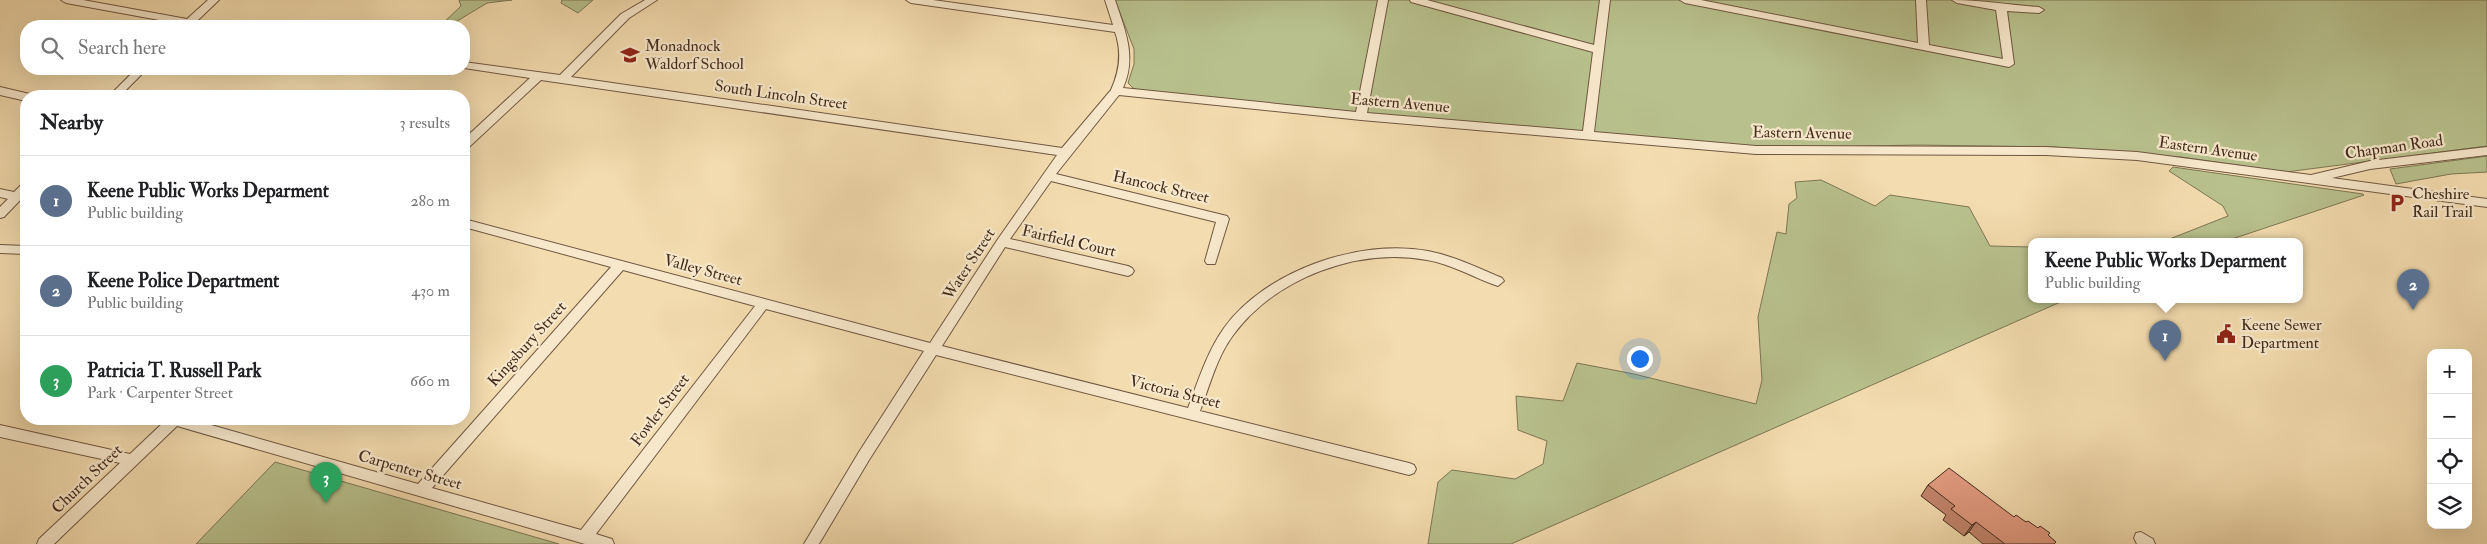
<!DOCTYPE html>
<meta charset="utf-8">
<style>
:root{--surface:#fff;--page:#f6f6f6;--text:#202124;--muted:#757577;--line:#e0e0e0;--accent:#8f2418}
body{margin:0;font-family:"IM FELL Double Pica",serif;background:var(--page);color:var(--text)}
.controls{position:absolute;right:15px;bottom:15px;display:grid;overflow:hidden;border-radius:10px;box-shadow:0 5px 20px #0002}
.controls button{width:45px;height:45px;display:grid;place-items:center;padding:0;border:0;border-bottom:1px solid var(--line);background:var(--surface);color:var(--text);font:25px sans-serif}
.you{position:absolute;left:1639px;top:358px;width:18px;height:18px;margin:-12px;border:4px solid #fff;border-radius:50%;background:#1a73e8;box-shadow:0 0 0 8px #1a73e833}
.badge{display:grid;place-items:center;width:32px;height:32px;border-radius:50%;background:var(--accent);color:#fff;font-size:16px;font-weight:700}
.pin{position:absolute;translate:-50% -41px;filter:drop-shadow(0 1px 2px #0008)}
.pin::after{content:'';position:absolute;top:26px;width:18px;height:15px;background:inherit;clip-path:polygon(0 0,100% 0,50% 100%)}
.popup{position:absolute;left:2028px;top:238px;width:275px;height:65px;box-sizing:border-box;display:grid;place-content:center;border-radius:10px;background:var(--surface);filter:drop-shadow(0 1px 4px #0005);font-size:16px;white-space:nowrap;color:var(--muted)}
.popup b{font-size:19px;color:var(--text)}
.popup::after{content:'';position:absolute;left:50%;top:100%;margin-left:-10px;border:10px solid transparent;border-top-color:var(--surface)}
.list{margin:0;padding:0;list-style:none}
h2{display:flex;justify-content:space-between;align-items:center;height:65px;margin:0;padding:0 20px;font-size:21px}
h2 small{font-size:16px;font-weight:400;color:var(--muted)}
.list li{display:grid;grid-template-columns:32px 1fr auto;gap:15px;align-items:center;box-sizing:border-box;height:90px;padding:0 20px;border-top:1px solid var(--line)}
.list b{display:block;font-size:19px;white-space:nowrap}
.list p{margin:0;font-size:16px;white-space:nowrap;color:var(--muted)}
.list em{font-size:16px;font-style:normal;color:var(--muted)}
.icon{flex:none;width:28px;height:28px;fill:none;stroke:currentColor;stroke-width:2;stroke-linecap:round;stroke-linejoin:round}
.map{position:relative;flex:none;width:2487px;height:544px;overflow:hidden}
.search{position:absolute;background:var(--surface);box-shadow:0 5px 20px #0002;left:20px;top:20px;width:450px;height:55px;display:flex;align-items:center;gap:12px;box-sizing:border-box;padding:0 18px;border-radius:20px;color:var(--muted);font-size:19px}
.panel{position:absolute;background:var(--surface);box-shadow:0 5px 20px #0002;left:20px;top:90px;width:450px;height:335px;border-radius:20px}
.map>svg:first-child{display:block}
.green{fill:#b8c18d;stroke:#7e7655}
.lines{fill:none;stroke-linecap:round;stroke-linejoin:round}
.minor-casing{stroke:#705742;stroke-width:2}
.minor{fill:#f7e8cb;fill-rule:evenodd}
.wall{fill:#c1846c;stroke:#452b1d}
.shaded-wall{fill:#9d6b58;stroke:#452b1d}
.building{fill:#e0997e;stroke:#452b1d}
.labels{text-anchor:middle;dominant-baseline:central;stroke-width:4.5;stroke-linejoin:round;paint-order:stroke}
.poi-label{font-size:16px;fill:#452b1d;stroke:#f7e8cb;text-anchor:start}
.street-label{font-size:16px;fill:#452b1d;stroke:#f7e8cb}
</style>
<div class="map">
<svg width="2487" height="544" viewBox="0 0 2487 544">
<rect width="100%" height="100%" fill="#f3dcaf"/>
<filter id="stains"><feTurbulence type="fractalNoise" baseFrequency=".004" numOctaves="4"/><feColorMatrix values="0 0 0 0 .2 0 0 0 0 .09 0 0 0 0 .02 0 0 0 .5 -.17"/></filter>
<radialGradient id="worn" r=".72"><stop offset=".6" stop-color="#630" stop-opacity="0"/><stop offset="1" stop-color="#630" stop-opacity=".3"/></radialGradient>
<path class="green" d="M459,0h53l-25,3 -38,23h-9l21,-20z
M562,0h31l-15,13 -17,-10z
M1115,0h1372v146l-201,26 -105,-15 -126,-10 -137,-2 -141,3 -463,-39 -172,-18 -9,-3 -5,-5 6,-19v-15z
M2487,156v16l-36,2 -55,10 -6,-15z
M2173,167l190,27 1,1 -141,47h-61l66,-26 -5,-10 -54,-35z
M1821,180l54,26 15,-11 79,12 21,39 41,1v53h34l-554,244h-83l10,-62 14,-12 63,9 28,-15 4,-23 -29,-11 -2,-34 47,5 14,-38 57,11 122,30 6,-24 -4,-63 19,-85 9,2 3,-30 8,-6 -2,-16z
M275,462l284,82h-363z"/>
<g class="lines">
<g class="minor-casing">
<path id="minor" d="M61,0h22l104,19 21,-19h11l-22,21 17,3 1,2h-35l1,-2 -115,-21z
M645,0h12l-28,18 -58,59 491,71 49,-58c9,-20 11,-38 4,-58l-204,-29 -5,-3h27l180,25 -8,-25h10c10,30 22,57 8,88l233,24 22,-112h10l-21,113 216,18 10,-79 -182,-50 -1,-2h17l167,45 6,-45h10l-16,132 162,14 290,1 91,5 174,23 59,-14 117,-14v8l-117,14 -38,9 155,21v8l-350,-47 -91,-5 -290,-1 -395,-34 -242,-25 -63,79 171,42 2,3 -14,45h-8l-2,-3 11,-39 -165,-41 -41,58 118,27 4,2 2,3 -2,3 -4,2 -123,-29 -63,99 246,62c10,-27 19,-56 36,-80 41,-57 135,-90 204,-77 26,5 50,17 74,27l2,3 -6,5c-24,-8 -46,-22 -71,-26 -69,-13 -151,18 -193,74 -17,22 -24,51 -34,77l209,52 5,2 2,4 -2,4 -5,2 -473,-120 -67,105 -50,84h-15l55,-92 65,-101 -158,-42 -170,225 16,5 2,5h-29l-408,-118 -123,118h-17l2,-5 81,-76 -120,-26v-12l130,29 37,-35h23l228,65 193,-217 -147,-40v-8l466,124 68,-104 59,-84 -516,-75 -73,68 -4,1v-10l66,-61 -66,-10v-6l96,13 61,-61zM623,270l132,36 -174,224 -149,-42z
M1680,0h21l217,43 -2,-43h10l3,45 74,14 -7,-49 -39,-7 -5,-3c29,0 58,5 87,7l5,3 -5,3 -32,-2 7,53 -5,3 -324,-64z
M136,69h11l-27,27h-11z
M0,87l30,7 1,2h-5v5l-26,-6z
M26,183v11l-22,23 -4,1v-11l8,-8 -8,-2v-8l14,3 8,-8z
M0,245l26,1v8l-26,-1z
M2141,532l12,7 2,5h-18l-3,-6 2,-5z"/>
</g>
<use href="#minor" class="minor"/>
</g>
<path class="wall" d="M1928,485l98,37 22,14 8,6 -2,2h-71l-14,-12 -5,4 -21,-16 3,-5 -25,-19z"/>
<path class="shaded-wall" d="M1976,522l-7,10 -5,4 8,-11z"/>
<path class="building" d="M1949,468l65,49 2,-2 10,7 2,-1 10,7 2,-2 10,7 -2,2 8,7 -2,2h-49l-29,-22 -4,3 -21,-16 4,-3 -27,-21z"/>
<defs>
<g id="school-bare" transform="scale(1.5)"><path d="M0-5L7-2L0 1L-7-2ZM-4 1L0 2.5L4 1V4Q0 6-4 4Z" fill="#8f2418" stroke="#f7e8cb" stroke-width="2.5" paint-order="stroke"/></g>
<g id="parking-bare" transform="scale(1.5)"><path d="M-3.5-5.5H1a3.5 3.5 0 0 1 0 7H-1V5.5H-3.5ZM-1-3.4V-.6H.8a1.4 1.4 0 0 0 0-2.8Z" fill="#8f2418" stroke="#f7e8cb" stroke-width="2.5" paint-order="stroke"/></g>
<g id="civic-bare" transform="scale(1.5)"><path d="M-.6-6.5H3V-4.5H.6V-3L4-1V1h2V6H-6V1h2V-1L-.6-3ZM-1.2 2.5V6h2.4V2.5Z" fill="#8f2418" stroke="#f7e8cb" stroke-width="2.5" paint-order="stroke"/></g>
</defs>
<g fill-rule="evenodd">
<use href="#school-bare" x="630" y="55"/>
<use href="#parking-bare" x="2397" y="203"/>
<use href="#civic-bare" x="2226" y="334"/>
</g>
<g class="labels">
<g class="poi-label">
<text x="645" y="46">Monadnock<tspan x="645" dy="18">Waldorf School</tspan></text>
<text x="2412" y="194">Cheshire<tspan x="2412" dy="18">Rail Trail</tspan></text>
<text x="2241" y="325">Keene Sewer<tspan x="2241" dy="18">Department</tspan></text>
</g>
<g class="street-label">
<text transform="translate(781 95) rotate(8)">South Lincoln Street</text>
<text transform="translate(1400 103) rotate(5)">Eastern Avenue</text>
<text transform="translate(1802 133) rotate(1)">Eastern Avenue</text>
<text transform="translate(2394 147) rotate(-8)">Chapman Road</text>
<text transform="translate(2208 149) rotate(8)">Eastern Avenue</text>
<text transform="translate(1161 187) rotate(13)">Hancock Street</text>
<text transform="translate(1069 241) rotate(13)">Fairfield Court</text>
<text transform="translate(969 264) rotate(-57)">Water Street</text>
<text transform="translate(703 270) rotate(15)">Valley Street</text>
<text transform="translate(527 344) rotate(-48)">Kingsbury Street</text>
<text transform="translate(1175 392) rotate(14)">Victoria Street</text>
<text transform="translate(660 410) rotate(-53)">Fowler Street</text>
<text transform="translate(410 470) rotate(16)">Carpenter Street</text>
<text transform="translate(87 479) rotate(-44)">Church Street</text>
</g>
</g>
<rect width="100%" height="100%" filter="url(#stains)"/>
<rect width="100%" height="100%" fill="url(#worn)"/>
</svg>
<div class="controls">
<button>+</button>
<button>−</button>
<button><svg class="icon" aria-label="locate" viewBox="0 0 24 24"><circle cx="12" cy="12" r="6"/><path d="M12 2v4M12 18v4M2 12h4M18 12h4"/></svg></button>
<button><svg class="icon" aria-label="layers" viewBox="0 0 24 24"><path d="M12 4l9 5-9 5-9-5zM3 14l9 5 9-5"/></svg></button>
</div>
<div class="you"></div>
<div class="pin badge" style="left:2165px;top:361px;background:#5c6f8a">1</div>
<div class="popup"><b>Keene Public Works Deparment</b>Public building</div>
<div class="pin badge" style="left:2413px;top:310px;background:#5c6f8a">2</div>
<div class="pin badge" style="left:326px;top:503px;background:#2e9e5b">3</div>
<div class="search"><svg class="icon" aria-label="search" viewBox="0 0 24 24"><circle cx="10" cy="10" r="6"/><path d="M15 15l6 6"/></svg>Search here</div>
<section class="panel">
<h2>Nearby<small>3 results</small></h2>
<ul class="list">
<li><span class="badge" style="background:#5c6f8a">1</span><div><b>Keene Public Works Deparment</b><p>Public building</p></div><em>280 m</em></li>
<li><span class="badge" style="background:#5c6f8a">2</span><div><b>Keene Police Department</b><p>Public building</p></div><em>430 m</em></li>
<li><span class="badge" style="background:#2e9e5b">3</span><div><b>Patricia T. Russell Park</b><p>Park · Carpenter Street</p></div><em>660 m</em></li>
</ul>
</section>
</div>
